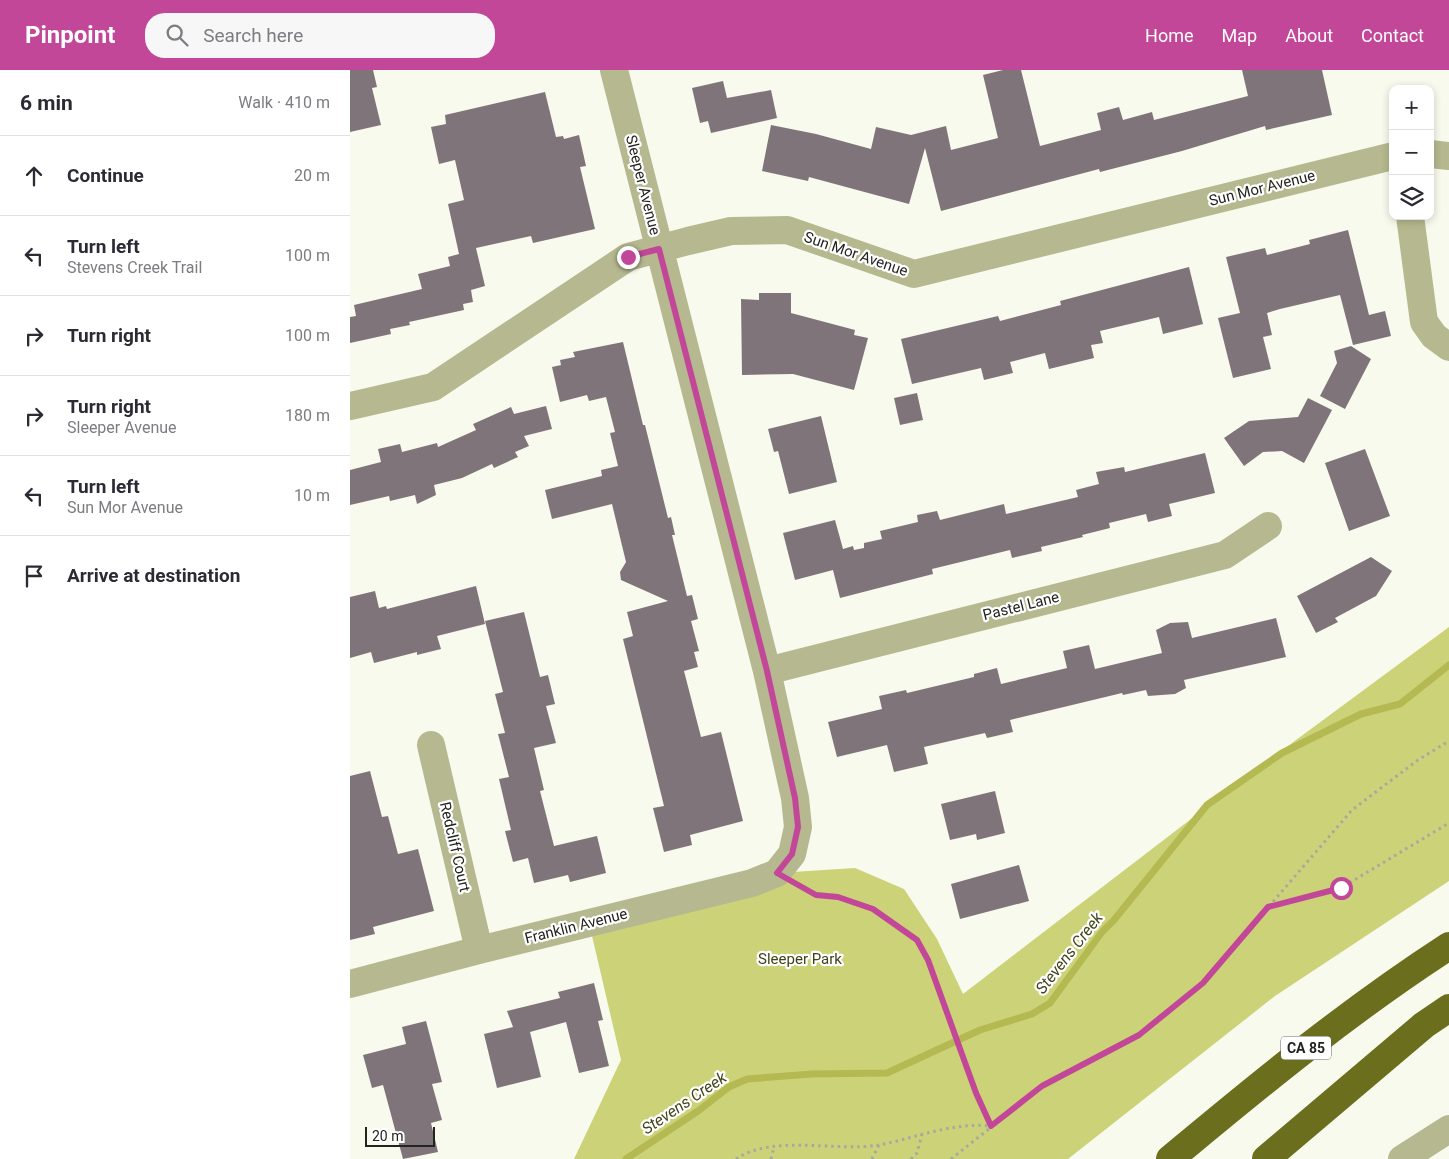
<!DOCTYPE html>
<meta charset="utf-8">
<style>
:root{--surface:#fff;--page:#f7f7f7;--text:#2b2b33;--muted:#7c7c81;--line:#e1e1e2;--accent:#c34799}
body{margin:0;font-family:Roboto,sans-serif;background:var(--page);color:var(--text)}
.controls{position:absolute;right:15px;top:15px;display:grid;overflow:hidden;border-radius:10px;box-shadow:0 2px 8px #0003}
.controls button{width:45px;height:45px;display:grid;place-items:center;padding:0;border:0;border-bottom:1px solid var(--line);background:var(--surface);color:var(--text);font:25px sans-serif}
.scale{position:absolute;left:15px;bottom:12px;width:70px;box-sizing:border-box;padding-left:5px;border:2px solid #23241f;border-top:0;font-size:14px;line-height:18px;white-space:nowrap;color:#23241f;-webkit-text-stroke:4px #fff;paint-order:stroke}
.stop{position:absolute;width:15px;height:15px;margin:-11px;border:4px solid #c34799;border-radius:50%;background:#fff}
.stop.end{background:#c34799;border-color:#fff;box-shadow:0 1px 5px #0008}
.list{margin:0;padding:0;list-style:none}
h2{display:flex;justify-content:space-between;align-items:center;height:65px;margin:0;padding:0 20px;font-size:21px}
h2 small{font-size:16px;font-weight:400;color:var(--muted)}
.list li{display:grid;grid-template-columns:32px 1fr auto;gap:15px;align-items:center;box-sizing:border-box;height:80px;padding:0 20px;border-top:1px solid var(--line)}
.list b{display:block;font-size:19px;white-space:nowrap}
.list p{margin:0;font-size:16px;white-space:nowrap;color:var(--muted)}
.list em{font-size:16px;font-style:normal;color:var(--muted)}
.icon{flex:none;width:28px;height:28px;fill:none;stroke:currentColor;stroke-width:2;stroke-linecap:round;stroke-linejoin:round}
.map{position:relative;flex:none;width:1099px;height:1089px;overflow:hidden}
header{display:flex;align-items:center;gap:30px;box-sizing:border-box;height:70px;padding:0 25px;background:var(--accent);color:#fff}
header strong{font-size:24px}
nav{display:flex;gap:28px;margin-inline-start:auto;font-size:18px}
.search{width:350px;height:45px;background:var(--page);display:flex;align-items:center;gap:12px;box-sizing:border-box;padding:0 18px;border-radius:20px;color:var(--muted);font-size:19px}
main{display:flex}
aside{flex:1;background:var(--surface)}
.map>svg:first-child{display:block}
.green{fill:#ccd278}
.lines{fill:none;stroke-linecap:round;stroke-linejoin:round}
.stream{stroke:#b4b952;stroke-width:7}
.building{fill:#80747b}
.path{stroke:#a7a99f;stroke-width:3;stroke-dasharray:2.5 4;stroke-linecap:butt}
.minor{stroke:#b6b98f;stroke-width:28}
.highway{stroke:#6b6e1d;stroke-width:28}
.route{stroke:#c34799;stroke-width:6}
.labels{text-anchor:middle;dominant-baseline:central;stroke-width:4.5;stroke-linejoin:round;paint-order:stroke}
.shield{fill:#fff;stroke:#656662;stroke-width:1}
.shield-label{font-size:14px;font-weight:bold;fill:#23241f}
.street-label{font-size:15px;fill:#23241f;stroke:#fff}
.park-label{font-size:15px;fill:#3f4217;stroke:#fff}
.water-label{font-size:16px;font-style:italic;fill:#43451b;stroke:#fff}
</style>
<header>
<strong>Pinpoint</strong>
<div class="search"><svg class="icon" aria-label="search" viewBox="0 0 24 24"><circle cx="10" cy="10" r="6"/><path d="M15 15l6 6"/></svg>Search here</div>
<nav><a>Home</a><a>Map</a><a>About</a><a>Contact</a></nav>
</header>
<main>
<aside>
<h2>6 min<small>Walk · 410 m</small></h2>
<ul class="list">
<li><svg class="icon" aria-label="ahead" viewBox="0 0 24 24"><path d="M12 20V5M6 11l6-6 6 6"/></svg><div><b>Continue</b></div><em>20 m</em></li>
<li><svg class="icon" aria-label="left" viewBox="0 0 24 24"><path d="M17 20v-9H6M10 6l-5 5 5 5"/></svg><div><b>Turn left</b><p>Stevens Creek Trail</p></div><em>100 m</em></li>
<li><svg class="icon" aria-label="right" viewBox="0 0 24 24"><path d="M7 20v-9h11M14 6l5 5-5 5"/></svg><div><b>Turn right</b></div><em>100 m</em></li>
<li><svg class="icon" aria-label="right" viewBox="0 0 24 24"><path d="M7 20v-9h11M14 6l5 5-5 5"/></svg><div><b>Turn right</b><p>Sleeper Avenue</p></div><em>180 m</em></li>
<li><svg class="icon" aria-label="left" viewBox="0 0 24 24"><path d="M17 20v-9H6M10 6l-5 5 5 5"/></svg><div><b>Turn left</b><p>Sun Mor Avenue</p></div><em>10 m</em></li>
<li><svg class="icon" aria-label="arrive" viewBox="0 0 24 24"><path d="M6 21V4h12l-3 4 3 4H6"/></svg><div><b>Arrive at destination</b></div></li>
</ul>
</aside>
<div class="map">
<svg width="1099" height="1089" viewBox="0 0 1099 1089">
<rect width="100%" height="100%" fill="#f8faed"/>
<path class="green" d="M1099,557v254l-174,115 -207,163h-494l47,-99 -32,-137 188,-50 78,-5 49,21 33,50 26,55 275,-211z"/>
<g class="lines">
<path class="stream" d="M276,1089l72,-48 31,-24 18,-8 65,-5 75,-1 93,-43 52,-16 18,-11 52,-71 12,-12 93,-115 75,-52 79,-39 39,-10 49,-39"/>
</g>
<path class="building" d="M0,0h23l4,17 -5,1 9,37 -31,7z
M653,0h18l19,76 61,-16 -4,-17 22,-6 4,13 29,-8 2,8 94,-24 -6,-26h80l10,45 -66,15 -1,-4 -83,25 -82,21 -1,-3 -158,42 -16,-63 -16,56 -100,-27 -1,4 -46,-10 9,-46 45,9 55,15 5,-22 35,8 35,-9 5,24 47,-12 -15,-63z
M373,11l4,17 44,-8 6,28 -66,15 -3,-12 -8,2 -8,-35z
M195,22l11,45 7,-1 1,3 15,-4 7,31 -6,1 15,62 -62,14 -2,-7 -55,12 9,38 -14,4 2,12 -10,2 1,6 -55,12 1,3 -20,4 1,5 -41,9v-26l6,-1 -2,-11 68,-16 -4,-15 32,-8 -2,-9 11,-3 -11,-50 16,-4 -9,-40 -16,4 -8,-37 15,-3 -1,-9z
M998,160l21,85 16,-4 6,25 -38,9 -13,-50 -60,14 -13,4 5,22 -9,2 8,32 -38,9 -15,-60 22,-5 -14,-56 39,-9 2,7 43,-11 -1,-4z
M839,197l14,57 -40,10 -4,-17 -59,14 3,12 -12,2 3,13 -45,11 -4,-16 -35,9 3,11 -29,7 -3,-12 -69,16 -11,-45 97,-23 2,5 61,-16 -1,-4z
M409,223h32v20l64,17 -1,5 14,3 -14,52 -61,-16 -51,1 -1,-76 18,1z
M273,272l20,83h2l23,93 3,-1 4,18h-3l15,61 5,-1 6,24 -7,2 8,30 -5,1 4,15 -14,4 17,66 20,-5 22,89 -53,14 2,10 -28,7 -11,-44 11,-2 -41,-167 10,-3 -6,-24 41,-11 -47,-21 -1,-8 6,-10 -14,-58 -60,15 -7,-29 57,-14 -1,-6 17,-4 -8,-33 5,-1 -9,-35 -17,4 -2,-6 -27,7 -8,-35 9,-2 -1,-5 15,-3 -2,-5z
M1001,276l20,13 -26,50 -25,-13 17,-33 -3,-12z
M567,323l6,27 -23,5 -6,-27z
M958,328l24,12 -28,53 -22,-12 -19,1 -19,14 -20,-28 25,-17 49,-4z
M196,336l6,23 -28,7 5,10 -14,6 3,5 -24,11 -2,-4 -30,14 -28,7 2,10 -19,9 -2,-9 -25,6 -1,-5 -39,9v-35l31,-8 -3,-13 22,-5 2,8 35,-9 1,4 38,-17 -3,-6 38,-17 3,7z
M471,346l16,66 -48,12 -11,-43 -4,1 -6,-23z
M1015,379l25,67 -41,15 -24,-68z
M855,383l10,40 -46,11 3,12 -24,6 -2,-8 -37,9 1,5 -28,7 1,2 -42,10 1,4 -30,7 -2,-8 -78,19 1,5 -93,24 -7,-28 -38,10 -12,-47 52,-13 8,29 10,-3 1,4 10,-2v-5l18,-4 -2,-8 38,-9 -1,-7 20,-4 3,9 64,-16 2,10 72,-17 -2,-7 23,-6 -3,-12 28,-5 1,5z
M1021,487l21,14 -16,25 -41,22 3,4 -22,11 -19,-37z
M126,516l9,38 -48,12 4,13 -24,6v-3l-43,11 -3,-11 -21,6v-61l25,-6 4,17 7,-2 1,3z
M174,542l16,65 8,-2 7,29 -9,2 10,37 -22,5 10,42 -4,1 14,55 43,-10 9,37 -36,9 -2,-7 -34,8 -6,-25 -15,4 -8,-31 6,-1 -12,-51 10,-2 -11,-43 7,-1 -10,-39 8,-2 -18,-71z
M926,548l10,39 -102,23 2,8 -11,6 -27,2 -2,-6 -23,5 -1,-2 -112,27 3,12 -26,6 -2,-5 -61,14 4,17 -34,8 -7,-27 -50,12 -9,-35 54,-13 -3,-13 27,-6 1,3 67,-16v-3l23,-6 4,16 66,-16 -4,-17 26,-6 6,24 67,-16 -6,-23 14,-7 18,-1 4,16z
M20,701l12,46 6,-1 10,38 20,-5 16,62 -61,16 2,7 -25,6v-164z
M645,721l10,42 -28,7 -1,-6 -26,6 -9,-36z
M669,795l10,36 -69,18 -9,-35z
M244,913l9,37 -5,1 11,45 -30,7 -13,-51 -36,10 11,45 -44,11 -13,-54 29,-7 -6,-16 53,-13 -2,-6z
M76,951l16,61 -10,2 10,36 -11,3 7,29 -35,7 -20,-74 -11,3 -9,-33 43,-11 -4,-17z"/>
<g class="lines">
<path class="path" d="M919,837l72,-19 108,-65
M386,1089c37,-25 100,-7 143,-14 37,-7 73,-23 112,-19l-15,-33 -47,-133 -12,-20 -44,-31 -35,-12 -22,-2 -16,-9
M421,1089l3,-12
M522,1089l7,-14
M561,1089l6,-6 5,-19
M601,1089l92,-73 96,-51 64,-52 149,-173 66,-50 31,-19"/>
<path class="minor" d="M1080,84l19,2
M1060,146l14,106 10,14 15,11
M0,336l83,-19 195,-130 60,-16 43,-10 56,-1 127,44 479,-118
M417,601l458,-116 43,-29
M81,675l48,205
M0,914l129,-34 273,-67 25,-10 15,-19 6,-27 -3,-29 -28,-127 -153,-601
M1052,1089l47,-30"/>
<path class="highway" d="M820,1089c90,-75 180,-149 279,-213
M916,1089l158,-134 25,-17"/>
</g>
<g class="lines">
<path class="route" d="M278,187l31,-8 108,422 28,127 3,29 -6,27 -15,19 39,22 22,2 35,12 44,31 11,20 48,133 15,33 51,-40 97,-51 64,-52 65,-76 73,-19"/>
</g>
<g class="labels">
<rect class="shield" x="931" y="966.5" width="50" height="23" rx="4"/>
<g class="shield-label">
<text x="956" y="978">CA 85</text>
</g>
<g class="street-label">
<text transform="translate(293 115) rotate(76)">Sleeper Avenue</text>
<text transform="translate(912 118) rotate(-14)">Sun Mor Avenue</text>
<text transform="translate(506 184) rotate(19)">Sun Mor Avenue</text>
<text transform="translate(671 536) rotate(-14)">Pastel Lane</text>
<text transform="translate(105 777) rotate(77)">Redcliff Court</text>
<text transform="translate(226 856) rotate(-14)">Franklin Avenue</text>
</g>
<g class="park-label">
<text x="450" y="889">Sleeper Park</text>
</g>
<g class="water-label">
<text transform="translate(719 883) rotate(-52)">Stevens Creek</text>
<text transform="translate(334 1033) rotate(-34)">Stevens Creek</text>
</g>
</g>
</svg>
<div class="controls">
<button>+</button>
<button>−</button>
<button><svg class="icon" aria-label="layers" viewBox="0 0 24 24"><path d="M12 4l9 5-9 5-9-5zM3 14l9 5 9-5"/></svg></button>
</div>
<div class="scale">20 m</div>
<div class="stop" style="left:991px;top:818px"></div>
<div class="stop end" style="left:278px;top:187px"></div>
</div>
</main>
